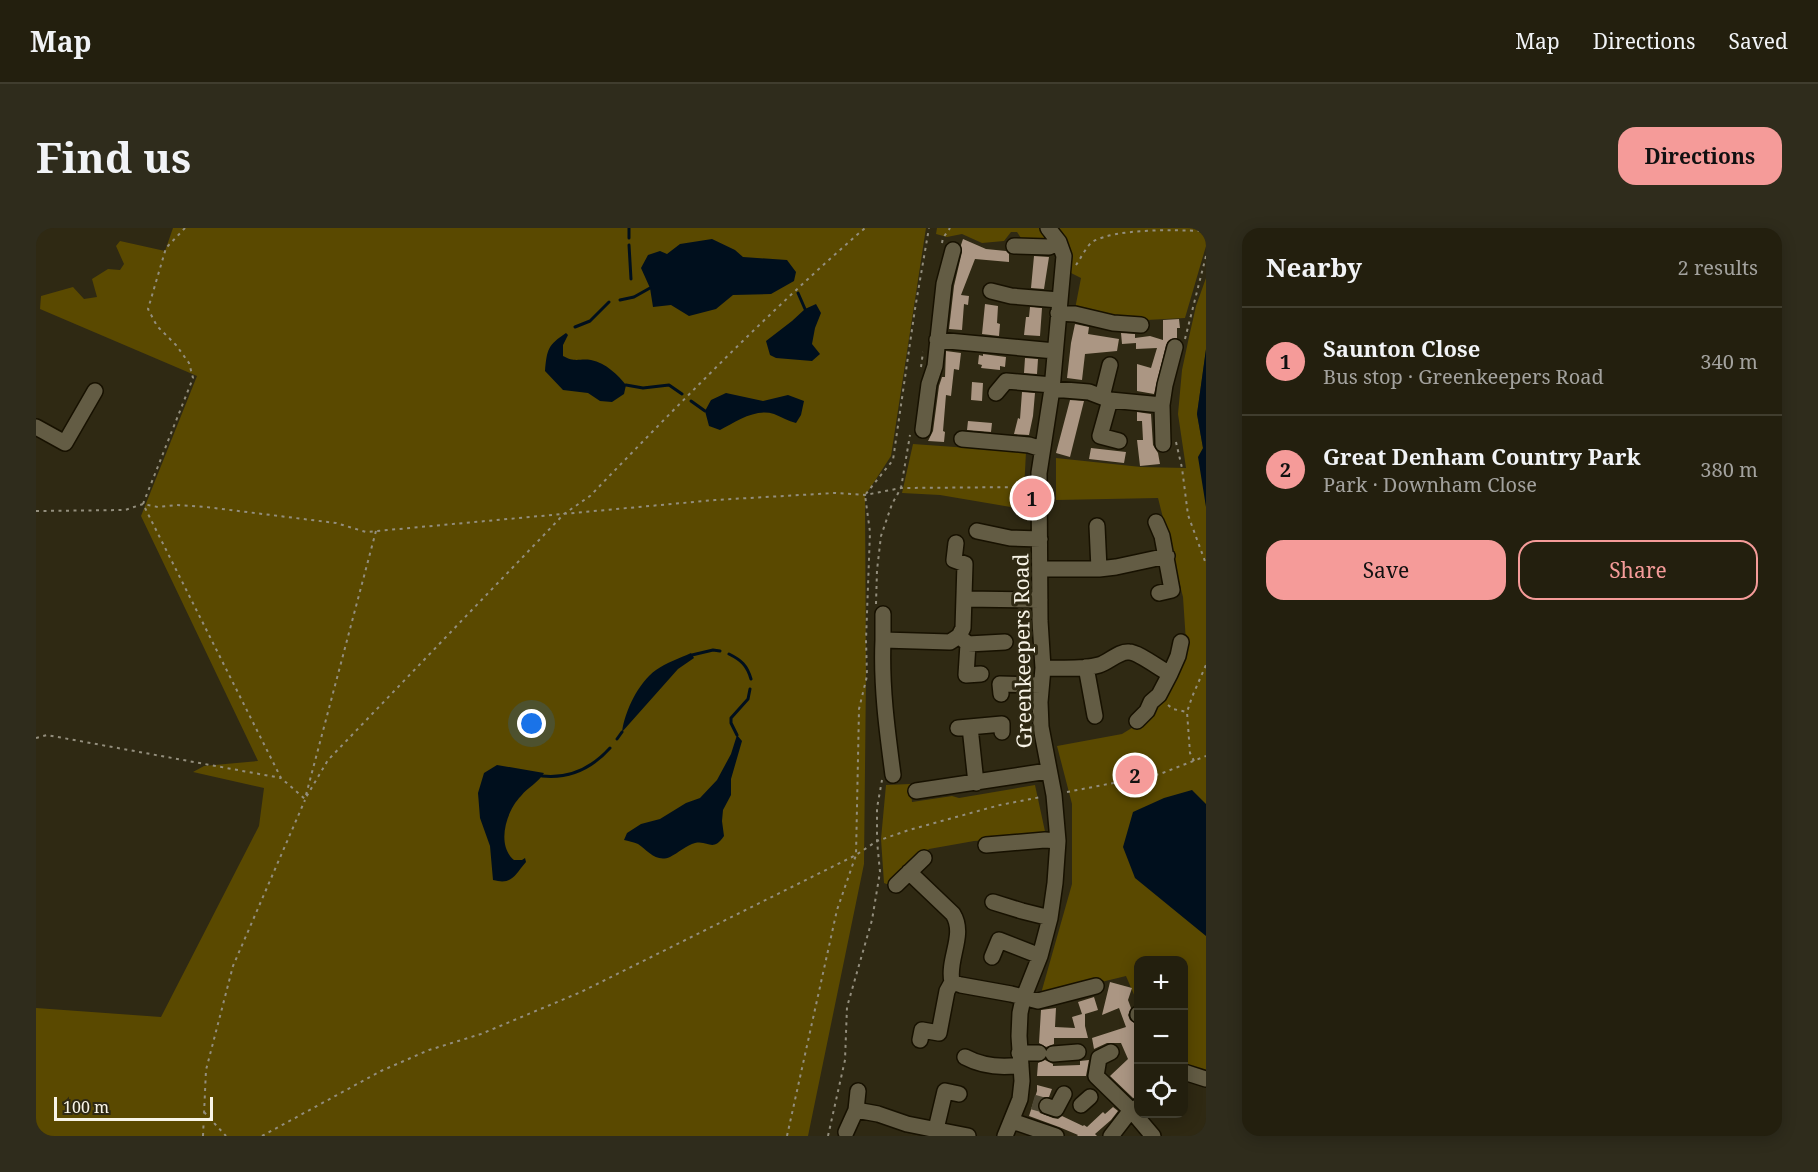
<!DOCTYPE html>
<meta charset="utf-8">
<style>
:root{--surface:#231f0e;--page:#2f2c1c;--text:#f1f3f6;--muted:#a3a29e;--line:#403d2e;--accent:#f59b99}
body{margin:0;font-family:"Noto Serif",serif;background:var(--page);color:var(--text)}
.controls{position:absolute;right:18px;bottom:18px;display:grid;overflow:hidden;border-radius:12px;box-shadow:0 3px 15px #0003}
.controls button{width:54px;height:54px;display:grid;place-items:center;padding:0;border:0;border-bottom:2px solid var(--line);background:var(--surface);color:var(--text);font:30px sans-serif}
.scale{position:absolute;left:18px;bottom:15px;width:159px;box-sizing:border-box;padding-left:6px;border:3px solid #f8f4e7;border-top:0;font-size:16px;line-height:21px;white-space:nowrap;color:#f8f4e7;-webkit-text-stroke:4px #2f2913;paint-order:stroke}
.you{position:absolute;left:496px;top:496px;width:21px;height:21px;margin:-15px;border:4px solid #fff;border-radius:50%;background:#1a73e8;box-shadow:0 0 0 9px #1a73e833}
.badge{display:grid;place-items:center;width:39px;height:39px;border-radius:50%;background:var(--accent);color:#111;font-size:20px;font-weight:700}
.pin{position:absolute;translate:-50% -50%;border:3px solid #fff;box-shadow:0 2px 6px #0006}
.list{margin:0;padding:0;list-style:none}
h2{display:flex;justify-content:space-between;align-items:center;height:78px;margin:0;padding:0 24px;font-size:26px}
h2 small{font-size:20px;font-weight:400;color:var(--muted)}
.list li{display:grid;grid-template-columns:39px 1fr auto;gap:18px;align-items:center;box-sizing:border-box;height:108px;padding:0 24px;border-top:2px solid var(--line)}
.list b{display:block;font-size:22px;white-space:nowrap}
.list p{margin:0;font-size:20px;white-space:nowrap;color:var(--muted)}
.list em{font-size:20px;font-style:normal;color:var(--muted)}
.actions{display:flex;gap:12px;padding:18px 24px}
.actions a{flex:1;padding:14px 0;border:2px solid var(--accent);border-radius:18px;text-align:center;font-size:21px;color:var(--accent)}
.actions .main{background:var(--accent);color:#111}
.icon{flex:none;width:33px;height:33px;fill:none;stroke:currentColor;stroke-width:2;stroke-linecap:round;stroke-linejoin:round}
.map{position:relative;flex:none;width:1170px;height:908px;overflow:hidden;border-radius:18px}
header{display:flex;align-items:center;gap:36px;box-sizing:border-box;height:84px;padding:0 30px;background:var(--surface);border-bottom:2px solid var(--line)}
header strong{font-size:28px}
nav{display:flex;gap:33px;margin-inline-start:auto;font-size:21px}
.intro{display:flex;align-items:center;justify-content:space-between;box-sizing:border-box;height:144px;padding:0 36px}
h1{margin:0;font-size:42px}
.button{padding:15px 27px;border-radius:18px;background:var(--accent);color:#111;font-size:21px;font-weight:700}
main{display:flex;gap:36px;padding:0 36px}
aside{flex:1;background:var(--surface);border-radius:18px;box-shadow:0 3px 15px #0003}
.map>svg:first-child{display:block}
.green{fill:#5a4900}
.water{fill:#000f1d}
.lines{fill:none;stroke-linecap:round;stroke-linejoin:round}
.stream{stroke:#000f1d;stroke-width:3}
.building{fill:#ab9683}
.minor-tunnel{stroke:#4d4733;stroke-width:15;stroke-dasharray:15 8;stroke-linecap:butt}
.minor-casing{stroke:#171100;stroke-width:18}
.path{stroke:#938e7d;stroke-width:2;stroke-dasharray:3 4.5;stroke-linecap:butt}
.minor{stroke:#635c44;stroke-width:15}
.labels{text-anchor:middle;dominant-baseline:central;stroke-width:6;stroke-linejoin:round;paint-order:stroke}
.street-label{font-size:21px;fill:#f8f4e7;stroke:#2f2913}
</style>
<header>
<strong>Map</strong>
<nav><a>Map</a><a>Directions</a><a>Saved</a></nav>
</header>
<div class="intro"><h1>Find us</h1><a class="button">Directions</a></div>
<main>
<div class="map">
<svg width="1170" height="908" viewBox="0 0 1170 908">
<rect width="100%" height="100%" fill="#2f2913"/>
<path class="green" d="M137,0h753l-35,228 -26,40 1,178 -2,190 -56,272h-772v-128l125,9 98,-191 5,-38 -71,-16 11,-6 54,-5 -117,-245 56,-140 -157,-67 1,-13 32,-9 11,12 13,-2 -5,-18 16,-10 12,1 4,-6 -8,-18 4,-5 45,10z
M901,0h103l9,11 -7,5 -21,-6 -4,-6h-6l-7,9 -22,2 -20,-9 -15,3 -11,-3z
M1017,0h153v18l-21,72 -39,2 -29,-2 -42,-9 6,-31 -14,-7z
M1170,50v72l-9,64 6,34 3,58v567l-22,-8v-105h-46v44l-12,-28 -86,21 32,-113v-80l-15,-58 65,-12 26,-16 19,-23 19,-53 -3,-45 -25,-99 -102,2v-42l85,9 45,1 -8,-54 4,-44 7,-33 7,-31z
M877,216l113,8 -3,57 -83,-14 -38,-2z
M874,556l2,18 40,-6 7,2 76,-13 11,51 -72,5 -45,8 -40,36 -5,-2 -3,-44 5,-54z"/>
<path class="water" d="M676,11l23,11 8,7 44,3 9,12 -2,9 -23,13 -38,1 -17,14 -27,7 -18,-11 -18,2 -3,-19 -9,-20 7,-13 12,-4 7,3 13,-10z
M780,76l5,9 -6,15 -3,16 8,10 -8,7 -36,-3 -6,-3 -4,-14 26,-20 13,-12z
M530,105l2,2 -5,10v11c13,7 16,2 28,4 15,3 27,15 35,25l-2,9 -12,8 -12,-1 -12,-8 -25,-3 -18,-19c2,-22 3,-26 21,-38z
M1170,121v158l-8,-50 5,-9 -6,-34z
M690,165l37,8 25,-6 16,6 -3,14 -5,8c-8,-2 -14,-6 -22,-9 -19,-6 -38,8 -54,16l-11,-4 -4,-15 6,-11z
M655,425l3,5 -16,11 -56,63c3,-21 16,-49 34,-62 10,-7 24,-12 35,-17z
M701,507l5,6 -11,38v16l-8,15 -1,11 2,15c-12,17 -15,4 -29,7 -8,2 -17,10 -25,14 -14,6 -23,-7 -32,-13 -4,-2 -10,-3 -14,-4l3,-7 14,-9 19,-5 26,-16 14,-5 17,-18 14,-26z
M461,537l47,8c-6,10 -16,14 -23,23 -15,15 -25,49 -7,64h8l3,-2 1,4c-12,14 -14,23 -33,18l-3,-34 -10,-28 -2,-25 6,-20z
M1156,562l14,14v132l-71,-58 -12,-31 10,-35 31,-14z"/>
<g class="lines">
<path class="stream" d="M593,0v10
M593,17l2,34
M762,65l7,16
M584,72l14,-3 16,-9
M539,99l15,-6 19,-19
M590,157l17,3 26,-3 13,9
M655,173l14,10
M693,426c12,6 18,11 22,25
M656,427l21,-5 7,1
M701,507l-6,-12v-5l17,-19 2,-10
M581,511l5,-7
M506,548c28,3 50,-8 68,-28"/>
</g>
<path class="building" d="M927,11l23,10 20,2 3,3v8l-34,-3 -14,36 8,1 -1,9 -4,-1 -2,26 -13,-1 5,-43 8,-34 -1,-7z
M998,28l15,1 -5,32 -13,-1z
M949,76l13,2 -1,17 3,1 -1,12 -17,-2z
M994,79l12,1 -2,28 -16,-1 2,-18h3z
M1143,91l1,9h-3v10l-8,2 -3,5 -12,49 -17,-3v-27l14,4 6,-20 -21,1v-6l-14,1 -1,-11 14,1v7v-3l15,-2 13,4v-20z
M1039,96l14,3 -1,7 31,5 -2,12 -32,3 -3,26 -15,-2 4,-35z
M910,123l15,2 -2,17 -5,-1 -3,27 -5,-1 -3,36 2,1 -1,10 -16,-1 5,-10 6,-45 3,-9h3z
M947,126l23,3 -1,10 -5,-1v4l-19,-2 1,-3 -4,-1 1,-9 4,1z
M989,130l13,1 -1,15 -13,-1z
M936,154l11,1 -1,18 -11,-1z
M986,164l13,1 -2,23 -4,19 -15,-1 4,-16 2,1z
M1034,172l14,1 -14,56 -14,-4z
M1101,184l14,2 2,31 5,8 2,11 -20,2 -3,-26h6l-1,-19h-5z
M932,193l24,2 -1,9 -24,-2z
M1055,220l35,4 -2,11 -35,-4z
M1074,754l22,6 -4,12 3,8 -3,7 2,5 6,4 2,7v66l-5,1 -23,-22 18,-17 -7,-16h-14l-13,6 -2,-11 34,-11 -7,-19 -17,7z
M1058,769l4,13 -13,4v12l3,12h-34v6l-8,3 -7,-4 2,-33 15,-2 -1,19 20,1 -3,-11 10,-3 -4,-12z
M1009,832l8,4v2l27,-1v-4l9,-1 -3,16h-49l1,-13z
M1001,857l15,4 -3,8h-5l-4,2 -3,8 3,6 13,5 5,1 4,-3 21,10 1,-1 3,2 16,-15 2,2 8,-7 5,4 -7,9 -16,14 2,2h-20l1,-1 -19,-8 -30,-11 8,-25z"/>
<g class="lines">
<path class="minor-tunnel" d="M997,874l14,4"/>
<g class="minor-casing">
<path id="minor" d="M978,18l35,1 10,-5
M955,63l20,5 48,4
M1022,85l17,1 38,9 28,2
M901,112l118,11
M1016,161l37,3 21,8 52,5
M960,165l10,-12 46,4
M1066,169l8,-32
M1074,172l-10,36 19,5
M0,199l29,16 30,-52
M887,202l6,-46 6,-18 9,-82 9,-34
M926,211l67,6 13,4
M1127,216l-1,-39 3,-20 10,-38
M1120,294l6,14 10,54 -13,3
M1061,298l2,43
M941,303l33,7 30,1
M1004,341h59l17,-2 51,-11
M929,371l75,1
M847,386v26l67,2 9,-6 4,-8 2,-64 -11,-4 2,-17
M923,408l9,8 37,-2
M847,412c-2,45 4,90 10,135
M932,416l-2,31 15,-1
M1050,439l9,49
M1007,440c18,0 39,2 56,-3 10,-3 20,-14 30,-13 9,0 31,17 41,22
M965,466l-1,-10 41,1
M1101,493l10,-10 4,-9 8,-7 11,-21 8,-18 3,-14
M934,499l6,56
M922,500l44,-4v8
M880,563l132,-20
M950,617l59,-5 13,1
M873,644l44,42c13,21 -6,45 -1,68l9,3 50,9 27,7 58,-15
M860,657l28,-27
M957,674l29,9 28,7
M956,729l7,-17 41,16
M1102,786v1
M884,812l2,-10 17,3 8,-42 5,-9
M1075,824l-12,6 -3,18 35,34 22,26
M983,825h20
M1017,826l25,-2
M929,829c17,9 37,11 56,8
M1148,844l22,7
M1045,877l9,-8
M1011,878l9,3 8,-15
M820,882l22,4 29,10 61,12
M976,893l44,15
M900,901l9,-38 14,3
M810,904l10,-22 2,-19
M969,908l15,-37 2,-18 -3,-45 1,-23 3,-14 17,-43 10,-38 5,-35 3,-42 -4,-46 -13,-68 -1,-25 3,-34 -3,-47 -1,-148 13,-84 12,-133 -5,-14 -11,-14
M1075,908l20,-26 7,-3"/>
</g>
<path class="path" d="M149,0l-19,20 -18,61 9,17 19,19 13,18 4,15 -50,126 138,274 24,21 23,-39 236,-246 26,-18c89,-92 178,-184 275,-268
M906,15l1,-5 7,-10
M1040,37c5,-7 10,-18 16,-23 25,-14 81,-12 111,-11l3,5
M1149,111l21,-83
M885,139l2,-15
M1140,214l6,26 6,47 18,49
M0,283l89,-1 18,-6 15,3 19,-2 29,2 130,16 30,9 349,-32 120,-7 30,2 36,-7 125,-1
M840,376l1,-34 4,-34 11,-32 9,-16 9,-53
M1132,477l5,4 14,3
M0,510l11,-3 234,43
M1158,533l-4,-8 -3,-41 5,-15 14,-32
M1031,564l93,-18 46,-18
M270,567l70,-264
M168,884l22,24
M167,908l3,-66 27,-104 72,-166
M226,908l119,-65 48,-21 52,-16 100,-42 275,-137 21,-14 32,-11 91,-25 41,-8
M751,908l50,-226 19,-55 3,-146 8,-33 -1,-36 4,-108 -5,-37 28,-35 22,-151 14,-81
M792,908l17,-76 2,-53 25,-87 8,-48 -3,-31v-33l5,-28"/>
<use href="#minor" class="minor"/>
</g>
<g class="labels">
<g class="street-label">
<text transform="translate(986 423) rotate(-91)">Greenkeepers Road</text>
</g>
</g>
</svg>
<div class="controls">
<button>+</button>
<button>−</button>
<button><svg class="icon" aria-label="locate" viewBox="0 0 24 24"><circle cx="12" cy="12" r="6"/><path d="M12 2v4M12 18v4M2 12h4M18 12h4"/></svg></button>
</div>
<div class="scale">100 m</div>
<div class="you"></div>
<div class="pin badge" style="left:996px;top:270px">1</div>
<div class="pin badge" style="left:1099px;top:547px">2</div>
</div>
<aside>
<h2>Nearby<small>2 results</small></h2>
<ul class="list">
<li><span class="badge">1</span><div><b>Saunton Close</b><p>Bus stop · Greenkeepers Road</p></div><em>340 m</em></li>
<li><span class="badge">2</span><div><b>Great Denham Country Park</b><p>Park · Downham Close</p></div><em>380 m</em></li>
</ul>
<div class="actions"><a class="main">Save</a><a>Share</a></div>
</aside>
</main>
